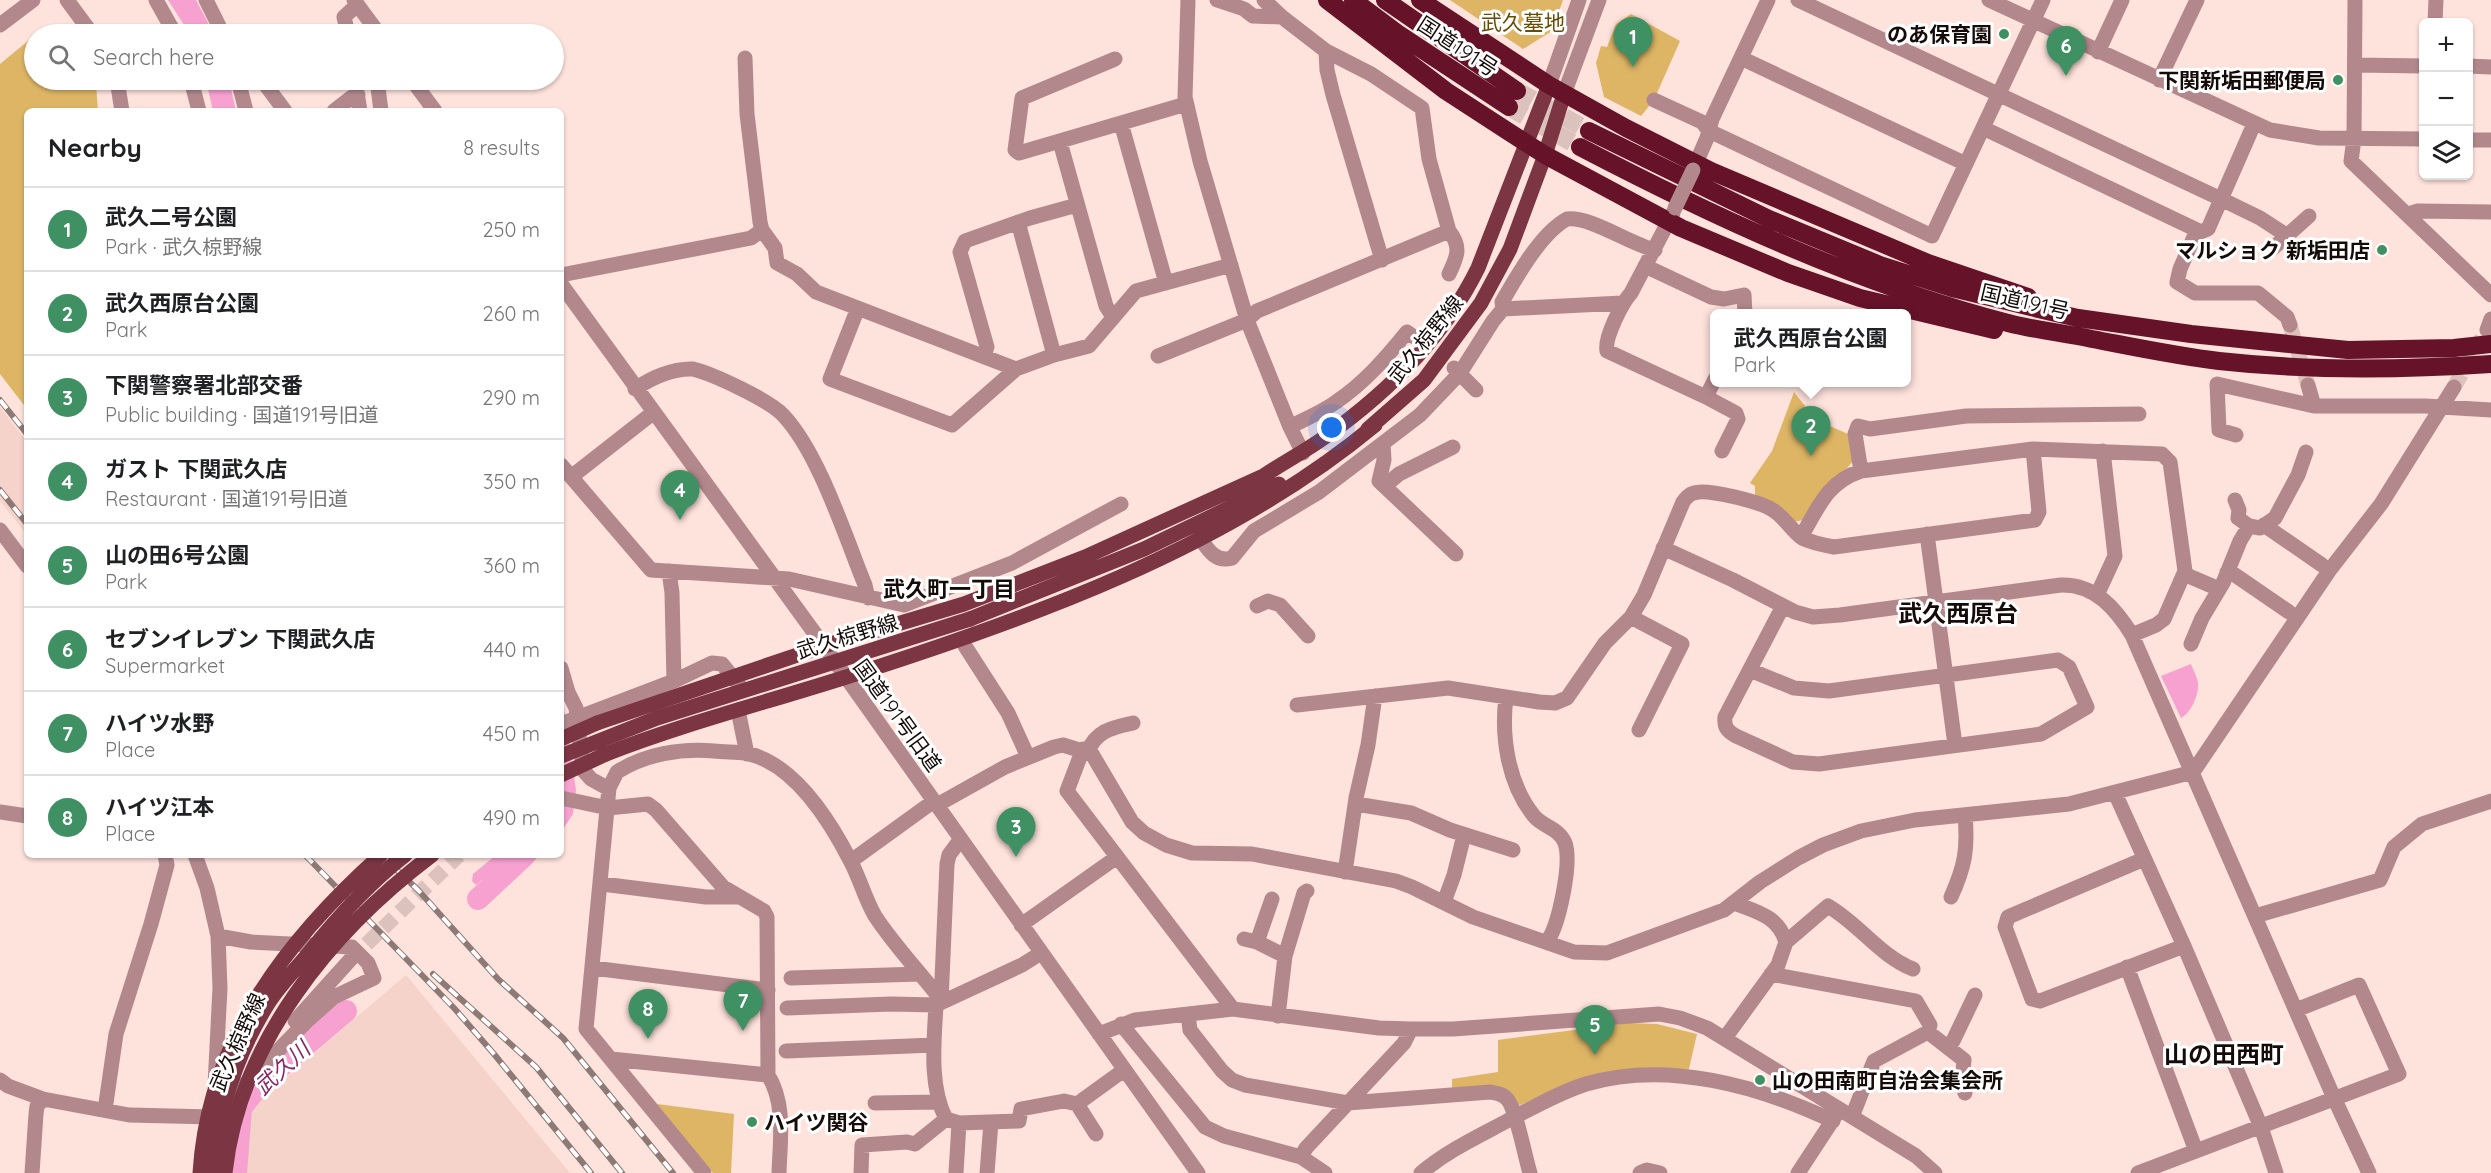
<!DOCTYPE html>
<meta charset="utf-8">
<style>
:root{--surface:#fff;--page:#f6f6f6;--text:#202124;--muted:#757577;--line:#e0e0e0;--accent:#3f9163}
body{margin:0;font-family:Quicksand,"Noto Sans JP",sans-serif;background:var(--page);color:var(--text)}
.controls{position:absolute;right:18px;top:18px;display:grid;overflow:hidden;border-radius:9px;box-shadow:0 2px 4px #0004}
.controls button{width:54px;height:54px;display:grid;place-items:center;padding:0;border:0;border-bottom:2px solid var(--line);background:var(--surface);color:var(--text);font:30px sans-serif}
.you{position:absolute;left:1332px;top:428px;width:21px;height:21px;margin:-15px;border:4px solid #fff;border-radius:50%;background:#1a73e8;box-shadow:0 0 0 9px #1a73e833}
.badge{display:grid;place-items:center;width:39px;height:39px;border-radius:50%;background:var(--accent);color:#fff;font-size:20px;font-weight:700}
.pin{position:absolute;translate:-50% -50px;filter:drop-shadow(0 2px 3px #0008)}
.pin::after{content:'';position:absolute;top:32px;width:21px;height:18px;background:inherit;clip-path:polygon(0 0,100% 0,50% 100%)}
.popup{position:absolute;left:1710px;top:309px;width:201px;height:78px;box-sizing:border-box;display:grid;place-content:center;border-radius:9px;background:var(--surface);filter:drop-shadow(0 2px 4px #0005);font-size:20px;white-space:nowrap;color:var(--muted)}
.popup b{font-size:22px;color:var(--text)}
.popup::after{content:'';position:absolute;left:50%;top:100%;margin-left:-12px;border:12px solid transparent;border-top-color:var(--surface)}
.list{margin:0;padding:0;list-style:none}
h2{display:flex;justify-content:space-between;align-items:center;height:78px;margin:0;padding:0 24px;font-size:26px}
h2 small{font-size:20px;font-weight:400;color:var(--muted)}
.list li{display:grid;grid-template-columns:39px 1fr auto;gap:18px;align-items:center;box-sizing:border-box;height:84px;padding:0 24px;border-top:2px solid var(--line)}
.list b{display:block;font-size:22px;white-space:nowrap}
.list p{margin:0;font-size:20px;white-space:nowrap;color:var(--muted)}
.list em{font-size:20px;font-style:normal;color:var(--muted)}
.icon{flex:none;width:33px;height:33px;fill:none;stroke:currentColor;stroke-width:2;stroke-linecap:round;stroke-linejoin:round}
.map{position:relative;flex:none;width:2491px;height:1173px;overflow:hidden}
.search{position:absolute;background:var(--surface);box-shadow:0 2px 4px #0004;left:24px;top:24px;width:540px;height:66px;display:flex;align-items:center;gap:15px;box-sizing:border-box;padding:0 21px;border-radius:33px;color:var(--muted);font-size:22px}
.panel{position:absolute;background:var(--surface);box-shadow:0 2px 4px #0004;left:24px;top:108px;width:540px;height:750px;border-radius:9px}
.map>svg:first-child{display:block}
.built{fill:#f5d2ca}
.green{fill:#ddb565}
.water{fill:#f6a1d0}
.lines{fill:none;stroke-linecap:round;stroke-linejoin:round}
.river{stroke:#f6a1d0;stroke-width:22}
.minor-tunnel{stroke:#dbc2bc;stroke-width:15;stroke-dasharray:15 8;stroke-linecap:butt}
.highway-tunnel{stroke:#dbc2bc;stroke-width:18;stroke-dasharray:18 9;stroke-linecap:butt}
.minor{stroke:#b2888d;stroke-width:15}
.major{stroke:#7c3543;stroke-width:15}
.highway{stroke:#66132a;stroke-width:18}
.rail-casing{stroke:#8d7a76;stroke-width:6}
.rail{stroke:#fff;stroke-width:4;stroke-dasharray:11;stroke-linecap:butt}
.minor-bridge{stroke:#b2888d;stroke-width:15}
.major-bridge{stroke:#7c3543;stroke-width:15}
.poi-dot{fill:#3f9163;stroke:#fff;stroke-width:2}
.labels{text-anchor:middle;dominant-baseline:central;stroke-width:6;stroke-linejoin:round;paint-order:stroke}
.park-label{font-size:21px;fill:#694c04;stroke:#fff}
.poi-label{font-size:21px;font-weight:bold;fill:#150c0a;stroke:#fff;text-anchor:end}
.street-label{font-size:21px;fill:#150c0a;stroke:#fff}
.neighbourhood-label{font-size:22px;font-weight:bold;fill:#150c0a;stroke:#fff}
.water-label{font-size:22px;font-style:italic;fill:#882765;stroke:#fff}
.quarter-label{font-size:24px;font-weight:bold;fill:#150c0a;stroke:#fff}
</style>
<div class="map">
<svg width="2491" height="1173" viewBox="0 0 2491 1173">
<rect width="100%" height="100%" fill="#fee2dc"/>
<path class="built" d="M0,407l27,35v93l-27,-34z
M406,975l164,198h-325l5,-65z"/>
<path class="green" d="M1450,0h113l-11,31 -29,18z
M1631,14l49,27 -26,59 -13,16 -37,-19 -8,-34 5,-17 6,1 9,-23z
M34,36v44h59l3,4 2,27h-71v298l-27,-35v-310z
M1794,392l22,28 32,14 5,27 -49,59 -12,2 -37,-26v-10l-5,-3 22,-32z
M1628,1023l29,1 40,10 -9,39 -115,9 -53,23 -68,-14v-12l46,-7v-32z
M657,1104l77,10 -3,59h-18z"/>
<path class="water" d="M168,0h28l18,34h-24z
M206,80h23l7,31h-23z
M2191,664c2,6 6,12 7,19 1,12 -7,30 -17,35l-20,-42z
M561,699l3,10 12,81 -3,24 -12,18z
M496,855h45l-48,38 -11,3 1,-5 14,-16 -5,-3 -16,13 -4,-4 1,-7z"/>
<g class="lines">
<path class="river" d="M478,899l47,-44
M236,1173l5,-65 20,-25 85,-72"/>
<path class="minor-tunnel" d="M2290,325l18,60
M2454,387l28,-49
M350,960l109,-105"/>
<path class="highway-tunnel" d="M1517,91l72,40
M1509,107l71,40"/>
<path class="minor" d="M67,0l25,34
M156,0l19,34
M206,0l17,34
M354,0l25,34
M1188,0l-3,97 15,64 47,159 43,107 13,26
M1217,0l27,9 9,7 29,1 44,34 1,19 6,25 49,165
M1264,0l18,17
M1798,0l423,199 39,19 26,17
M1989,0l281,130 49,8 105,1
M2355,0l-1,139 -3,22 140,134
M2435,22l1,-22
M0,25l33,-25
M348,34l-4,-17 13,-12
M1326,51l45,23 51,34 7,51 20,72c13,16 8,26 0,43
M2098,52l24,-52
M745,58l2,56 13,108 2,8 13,18 2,15 20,11 19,18 200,77 38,-14 35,-9 47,-55 95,-26
M1741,58l225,106
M1115,59l-93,39 -7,52 4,3 167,-49
M2355,65l69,1
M2468,66l23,1
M117,80l5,31
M191,80l8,31
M238,80l8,31
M262,80l23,31
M355,80l5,31
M377,80l4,31
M412,80l23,31
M2159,80l38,-80
M1549,85l30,-85
M1564,94l35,-94
M1654,100l48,22 7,9 13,6 210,99 111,-236
M334,111l18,-14 6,-2
M1121,123l45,160
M2254,124l-46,105 -8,3 -3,-2 -17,39 -3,13 18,11h63l29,24 3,8
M1983,128l214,102
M2468,140h23
M1060,142l46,164 7,11
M1693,170l14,-32 5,-19 56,-119
M1673,213l-42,80c-9,10 -27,45 -24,58l99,46 9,-18
M2408,214l9,-3 74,1
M1018,222l36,133
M2271,250l38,-34
M1645,266l66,31 13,2 20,-4 1,19
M561,275l190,-37 11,-8
M561,284l263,362 374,527
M858,308l-28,71 122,46 64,-56
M1503,309l-1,-7c15,-26 39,-69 65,-83 23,-3 63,25 88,31
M2487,330l4,-11
M984,356l3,-9 -27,-95 5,-11 65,-23 47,-13
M1158,356l89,-36 10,-9 192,-80
M1454,368l22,22
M2308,385l6,21
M635,389c16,-11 38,-21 58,-20 20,5 76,31 90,46 36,38 62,121 82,170l3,13
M1706,397l30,16 2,6 -16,32
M1290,427c15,-8 32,-15 46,-25 28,-19 50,-44 71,-70l7,5
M2236,435l-17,-5 -2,-46 97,22h111l66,4
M1383,444l1,16 -5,21 77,73
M561,465l90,105 138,9 115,26 108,-42 109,-59
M1861,471l-6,-37 3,-8 12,3 96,-13 173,-2
M571,477l83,-65
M1386,485l13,-11 54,-27
M2235,500l4,10 -1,8 11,8
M2264,525l58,40
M0,530l27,36
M1927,534l28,211
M1801,537c17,-29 26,-55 60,-66l172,-22 129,5 8,8 15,109 -21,48 -8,6 -24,10
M1200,538c8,12 16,25 32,20l22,-27 65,-39 101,-77 40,-42 33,-52 10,-12 119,-6
M1663,548l70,32 62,32 18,5 27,-2 221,-30c34,-1 55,24 71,50l202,463 35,75
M669,571l3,22 2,88
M2227,572l8,3 54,37
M2184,574l35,15
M2097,595l18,-39 -12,-105
M1257,606l11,-5 12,4 28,31
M1631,617l51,27 -43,86
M2191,644l11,-26 21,-35 17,-42 9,-15 11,2 15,-10 23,-43 8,-23
M965,646l43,67 20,44
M561,668l7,24 8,16 7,62 8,9 18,10
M1750,670l44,18 35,3 229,-31 11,7 18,40 -46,27 -222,30 -26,-2 -57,-26c-9,-5 -12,-9 -11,-19l58,-111
M1506,697c-5,40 2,87 28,119 9,11 25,12 31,27 7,20 -6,82 -18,99
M1297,705l151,-17 91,14 16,1 12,-5 38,-55 26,-26 13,-22 39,-93c3,-4 6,-8 11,-9 12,-5 66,9 77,16 13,7 20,21 31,29 10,5 21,7 32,9l201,-27 4,-8 -6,-63
M738,710l9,44
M561,724l113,-43 38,-18 10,1 17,21
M1083,749l-16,42 166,218
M1088,751c9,-21 24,-23 45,-28
M2115,793l69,153 77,181 15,46
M561,798l47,10 40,-4 8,6 67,77 41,24 3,6 1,158c18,29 12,66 11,98
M1356,804l55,9 39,17 63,20
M937,805l68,-38 49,-20 9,-2 29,9 40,68 12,11 22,12 26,8 60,1 144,27 16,6 61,30 101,35 33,1 117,-43 36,-28 38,-24 25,-13 38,-14 54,-11 154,-16 124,-32 136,-201 52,-67 73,-117
M0,812l27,4
M195,855l12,33 11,48 2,52 -5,98
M2144,859l-136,58 -3,10 27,72 8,2 144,-55
M851,861l83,-60
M1345,872l11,-74 12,-53 7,-49
M602,884l104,13h33
M1951,897c14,-31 17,-48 14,-82
M1444,902l10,-27 10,-40
M2255,916l125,-36 14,-33 28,-23 69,-23
M1021,925l96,-68
M1244,939l13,3 28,14
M1257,942l15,-43
M1786,942l42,-36c31,18 52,50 85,63
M1041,953l-19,12 -86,40c-2,37 -7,81 10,114l13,4 60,-2 2,-12 43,-8 13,3 47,-34
M2127,967l69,184
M593,968l175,22
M1771,974l145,27 14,24 -2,7 -54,29 -22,56
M791,978l129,-4
M941,1002l6,-138 2,-9 11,-15
M787,1008l104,-4 45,1
M1188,1014l2,16 32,41 10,9 13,5 103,18 142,-11c6,1 13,2 17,7 9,9 18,58 23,74
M1278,1016l7,-60 19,-63 3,-2
M295,1021l55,-61
M1121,1024l84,103 19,9 77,21 24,16
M1928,1032l36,28 -2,22 3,11
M1099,1034l36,-14 98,-11 146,19 32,1h42l206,-15 21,4 27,10 209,128 19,17
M1725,1038l53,-73 8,-23c-8,-26 -29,-30 -52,-39
M1948,1047l5,-6 22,-46
M786,1051l148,-6
M611,1059l157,16
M0,1080l8,6 35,13 86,16 84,2 94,-96 27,-24 40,-19 -6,-15 -16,-16 -101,-5 -33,-6
M875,1103l64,-1
M1077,1104l19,30
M105,1110l11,-76 35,-110 16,-59 -2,-10
M1301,1157l5,-9 98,-105 7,-14
M32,1173l4,-59 1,-8 6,-7
M704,1173l-118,-144 23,-241 8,-16c28,-18 64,-24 97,-21 10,1 21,1 31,2 49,9 85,68 106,109 9,17 14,37 24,54 17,26 40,51 60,76l6,2
M861,1173l1,-28 45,-3 8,2 31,-25
M956,1173l3,-50
M987,1173l4,-51
M1421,1173c26,-22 56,-36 86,-52 25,-13 51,-28 79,-37 81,-24 173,2 247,37
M1640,1173l7,-3 13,3
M1798,1173l40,-61
M2138,1173l261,-99 -40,-89 -63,25"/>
<path class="major" d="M1368,429l56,-49 57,-77 29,-54 35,-94 19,-61
M1255,482c23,-17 48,-29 70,-45 62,-44 119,-100 153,-169l71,-183
M970,619l174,-70 135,-65
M597,723l227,-77 140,-42 121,-47 176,-80
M606,754c77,-30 158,-51 237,-76 183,-58 383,-129 532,-253"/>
<path class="highway" d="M1327,0l119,91 63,41 36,23 136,73 107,45 72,25 134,32
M1353,0l44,33 112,74
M1385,0l132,91
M1420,0l129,85 77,43 85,43 217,92 100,34
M1589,131l180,88 111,46 72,23 95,23 31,7 113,16 157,16 106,-2 37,-4
M1580,147c136,71 278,137 428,176 27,7 56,10 84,16 42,8 84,17 127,22 90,10 182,9 272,3"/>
<g class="rail-casing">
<path id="rail" d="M0,400l27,34
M0,490l27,34
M305,855l149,153 40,46 97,119
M381,855l37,35 80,89 65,59 110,135
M433,974l103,93 86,106"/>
</g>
<use href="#rail" class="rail"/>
<path class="minor-bridge" d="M1675,208l18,-38"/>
<path class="major-bridge" d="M561,739l36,-16
M561,756l96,-38 313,-99
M561,775l45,-21
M200,1173c8,-132 86,-233 181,-318
M211,1173c7,-61 25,-119 58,-171 11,-17 27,-33 40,-49 29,-36 60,-70 96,-98
M225,1173c14,-130 105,-241 207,-318"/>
</g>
<g class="poi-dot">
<circle cx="2004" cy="34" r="6"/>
<circle cx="2338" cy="80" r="6"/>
<circle cx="2382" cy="250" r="6"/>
<circle cx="1760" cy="1080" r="6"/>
<circle cx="752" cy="1122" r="6"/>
</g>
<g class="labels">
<g class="park-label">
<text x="1523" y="22">武久墓地</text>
</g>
<g class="poi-label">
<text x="1992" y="34">のあ保育園</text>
<text x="2326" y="80">下関新垢田郵便局</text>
<text x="2370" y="250">マルショク 新垢田店</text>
<text x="1772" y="1080" text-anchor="start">山の田南町自治会集会所</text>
<text x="764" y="1122" text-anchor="start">ハイツ関谷</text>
</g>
<g class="street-label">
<text transform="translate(1458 46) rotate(33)">国道191号</text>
<text transform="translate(2025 301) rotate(13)">国道191号</text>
<text transform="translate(1425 339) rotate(-51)">武久椋野線</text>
<text transform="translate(847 636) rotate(-17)">武久椋野線</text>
<text transform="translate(898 715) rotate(54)">国道191号旧道</text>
<text transform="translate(237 1042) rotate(-66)">武久椋野線</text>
</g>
<g class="neighbourhood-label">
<text x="949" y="589">武久町一丁目</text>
</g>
<g class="water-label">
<text transform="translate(282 1068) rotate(-43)">武久川</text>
</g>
<g class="quarter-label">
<text x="1958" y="613">武久西原台</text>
<text x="2224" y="1054">山の田西町</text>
</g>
</g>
</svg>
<div class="controls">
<button>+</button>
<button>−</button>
<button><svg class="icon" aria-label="layers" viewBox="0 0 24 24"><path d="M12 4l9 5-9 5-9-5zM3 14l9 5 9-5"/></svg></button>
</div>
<div class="you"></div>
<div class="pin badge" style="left:1633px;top:67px">1</div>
<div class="pin badge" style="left:1811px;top:456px">2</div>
<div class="popup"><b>武久西原台公園</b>Park</div>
<div class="pin badge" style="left:1016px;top:857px">3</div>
<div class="pin badge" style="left:680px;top:520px">4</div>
<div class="pin badge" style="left:1595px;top:1055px">5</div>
<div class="pin badge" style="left:2066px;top:76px">6</div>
<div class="pin badge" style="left:743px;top:1031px">7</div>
<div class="pin badge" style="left:648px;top:1039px">8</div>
<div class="search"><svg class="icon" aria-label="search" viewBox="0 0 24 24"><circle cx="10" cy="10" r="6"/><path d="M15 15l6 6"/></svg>Search here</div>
<section class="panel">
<h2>Nearby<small>8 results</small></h2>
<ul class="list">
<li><span class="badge">1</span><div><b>武久二号公園</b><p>Park · 武久椋野線</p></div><em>250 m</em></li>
<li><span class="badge">2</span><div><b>武久西原台公園</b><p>Park</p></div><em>260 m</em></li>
<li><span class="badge">3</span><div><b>下関警察署北部交番</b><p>Public building · 国道191号旧道</p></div><em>290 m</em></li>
<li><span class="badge">4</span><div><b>ガスト 下関武久店</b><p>Restaurant · 国道191号旧道</p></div><em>350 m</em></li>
<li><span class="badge">5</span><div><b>山の田6号公園</b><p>Park</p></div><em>360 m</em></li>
<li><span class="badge">6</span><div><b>セブンイレブン 下関武久店</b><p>Supermarket</p></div><em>440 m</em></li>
<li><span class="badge">7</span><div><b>ハイツ水野</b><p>Place</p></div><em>450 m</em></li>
<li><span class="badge">8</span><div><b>ハイツ江本</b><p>Place</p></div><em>490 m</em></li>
</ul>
</section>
</div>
